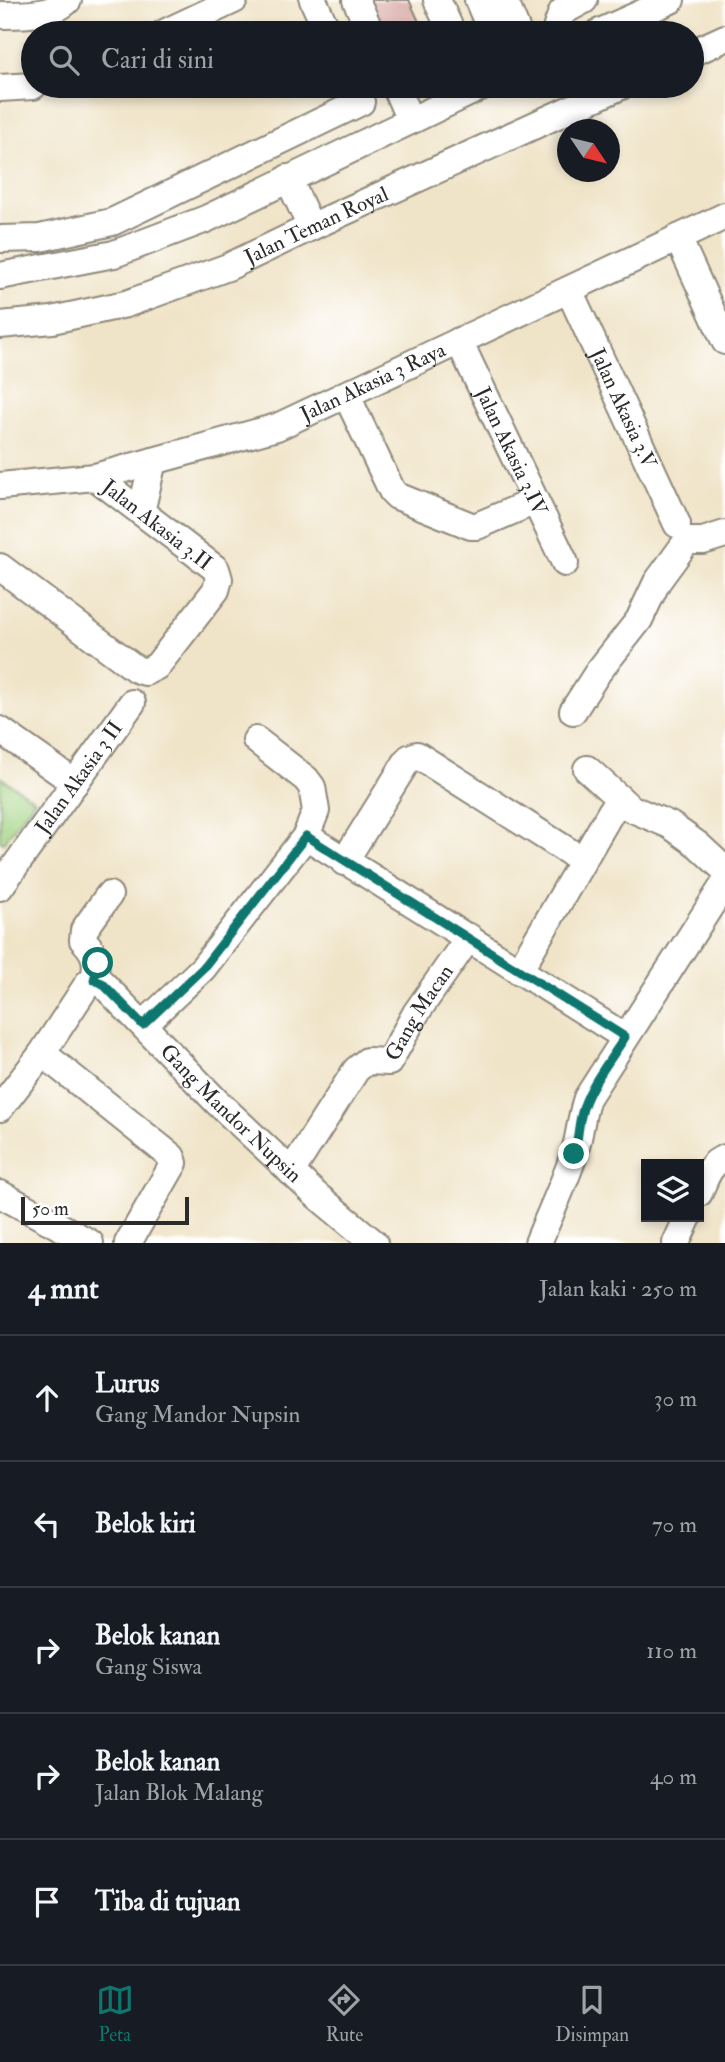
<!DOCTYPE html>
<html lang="id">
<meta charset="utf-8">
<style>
:root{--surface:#171b24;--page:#242831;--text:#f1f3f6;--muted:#9ea1a6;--line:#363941;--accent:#0f766e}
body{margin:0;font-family:"IM FELL Double Pica",serif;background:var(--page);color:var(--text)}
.controls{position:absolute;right:21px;bottom:21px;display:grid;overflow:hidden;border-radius:0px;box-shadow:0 4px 10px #0003}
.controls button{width:63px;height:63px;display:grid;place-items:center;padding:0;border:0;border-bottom:2px solid var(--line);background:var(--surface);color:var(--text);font:35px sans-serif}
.compass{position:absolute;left:557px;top:119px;width:63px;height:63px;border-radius:50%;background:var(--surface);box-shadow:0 4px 10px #0003;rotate:125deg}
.scale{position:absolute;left:21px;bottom:18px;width:168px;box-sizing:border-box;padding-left:7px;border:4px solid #2b2b2b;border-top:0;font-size:19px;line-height:24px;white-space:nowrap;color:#2b2b2b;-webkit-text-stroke:5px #fff;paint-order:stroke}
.stop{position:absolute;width:21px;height:21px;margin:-16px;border:5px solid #0f766e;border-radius:50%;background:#fff}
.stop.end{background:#0f766e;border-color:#fff;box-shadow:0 2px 7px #0008}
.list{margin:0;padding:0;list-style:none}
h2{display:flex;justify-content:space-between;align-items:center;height:91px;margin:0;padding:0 28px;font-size:30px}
h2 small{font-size:23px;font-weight:400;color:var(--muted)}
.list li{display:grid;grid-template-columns:46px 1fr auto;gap:21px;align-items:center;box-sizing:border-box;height:126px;padding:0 28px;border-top:2px solid var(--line)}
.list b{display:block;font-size:26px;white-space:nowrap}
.list p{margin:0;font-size:23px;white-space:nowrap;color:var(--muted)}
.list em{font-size:23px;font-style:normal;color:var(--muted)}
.icon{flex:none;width:38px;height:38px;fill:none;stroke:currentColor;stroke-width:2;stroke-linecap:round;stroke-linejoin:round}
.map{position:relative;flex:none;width:725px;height:1243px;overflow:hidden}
.search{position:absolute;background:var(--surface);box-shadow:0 4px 10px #0003;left:21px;right:21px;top:21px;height:77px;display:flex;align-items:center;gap:18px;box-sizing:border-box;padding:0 24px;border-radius:38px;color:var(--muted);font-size:26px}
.sheet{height:721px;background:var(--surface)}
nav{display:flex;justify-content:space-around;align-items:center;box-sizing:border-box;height:98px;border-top:2px solid var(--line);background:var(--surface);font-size:19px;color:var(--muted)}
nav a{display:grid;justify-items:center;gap:4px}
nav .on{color:var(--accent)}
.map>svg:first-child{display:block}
.green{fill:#a0d180;stroke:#667e56;stroke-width:2}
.building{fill:#d39f9a}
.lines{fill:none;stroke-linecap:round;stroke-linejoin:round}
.minor-casing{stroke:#8e887a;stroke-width:30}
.minor{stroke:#fff;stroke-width:26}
.route{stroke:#0f766e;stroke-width:9}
.labels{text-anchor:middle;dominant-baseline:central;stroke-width:5;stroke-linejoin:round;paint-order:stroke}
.street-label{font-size:21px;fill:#2b2b2b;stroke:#fff}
</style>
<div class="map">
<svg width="725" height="1243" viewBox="0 0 725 1243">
<rect width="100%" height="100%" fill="#fff"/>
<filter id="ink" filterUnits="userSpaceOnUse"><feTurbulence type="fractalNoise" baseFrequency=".0143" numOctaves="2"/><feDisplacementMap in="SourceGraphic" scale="14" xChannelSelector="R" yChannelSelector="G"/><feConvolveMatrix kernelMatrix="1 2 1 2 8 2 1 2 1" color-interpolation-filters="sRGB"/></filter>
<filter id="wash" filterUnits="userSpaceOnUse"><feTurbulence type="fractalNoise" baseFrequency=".00686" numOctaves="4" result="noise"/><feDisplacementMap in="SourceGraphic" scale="28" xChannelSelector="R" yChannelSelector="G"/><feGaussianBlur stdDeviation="1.57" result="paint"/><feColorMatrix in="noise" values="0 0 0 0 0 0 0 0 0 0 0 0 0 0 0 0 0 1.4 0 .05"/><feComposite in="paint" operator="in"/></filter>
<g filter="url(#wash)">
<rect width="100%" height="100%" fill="#f0e4c8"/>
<path class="green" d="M0,777l35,23 -32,43 -3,-2z"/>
<g id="blocks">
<path class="building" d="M371,0h38l15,33h-38z"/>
</g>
</g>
<g filter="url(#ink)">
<use href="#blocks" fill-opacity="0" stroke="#8e887a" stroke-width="2"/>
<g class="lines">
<g class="minor-casing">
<g id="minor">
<path d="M313,0l15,33"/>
<path d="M356,0l15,33"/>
<path d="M437,0l15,33"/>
<path d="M478,0l14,33"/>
<path d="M504,0l14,33"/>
<path d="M0,15c21,0 53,1 68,-15"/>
<path d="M164,33l70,-33"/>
<path d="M560,33l-3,-7 5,-14 22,-12"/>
<path d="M598,33l73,-33"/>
<path d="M692,53l33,-15"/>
<path d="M395,86l15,34"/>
<path d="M0,88l33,-2"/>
<path d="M288,178l23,49"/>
<path d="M678,238l47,103"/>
<path d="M0,239l40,-1 72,-16 249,-120"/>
<path d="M0,276l114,-22 92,-35 277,-133"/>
<path id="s1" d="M569,290l108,234"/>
<path id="s2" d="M0,325l52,-5 74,-16 102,-37 83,-40 310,-141"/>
<path id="s3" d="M459,341l106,222"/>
<path d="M346,394l46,97 5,5 74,30h6l58,-25"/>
<path id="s4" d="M0,486l95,-9 182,-50 448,-211"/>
<path d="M141,512l12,-51"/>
<path d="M0,567l136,102 9,3 12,-6 59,-76 3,-11 -3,-10 -121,-92"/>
<path d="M573,711l25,-39 41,-52 18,-38 30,-41h16l22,-7"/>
<path d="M0,730l75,53"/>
<path d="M587,769l43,39 40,17 28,20 27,25"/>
<path d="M306,836l319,201"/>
<path d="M344,862l65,-104 8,-3 165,105"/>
<path id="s5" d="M0,887l132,-184"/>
<path d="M519,971l100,-173"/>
<path id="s6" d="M94,980l8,3 115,119 98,92 59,49"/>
<path d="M143,1025l60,-57 103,-132 10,-25 -4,-24 -6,-8 -50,-39"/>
<path d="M41,1055l11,6 120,96 2,6 -46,80"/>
<path d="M0,1108l41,-53 48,-73 5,-2c4,-18 2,-27 -11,-40l1,-10 25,-35"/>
<path id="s7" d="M291,1172l65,-102 11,-9 22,1 27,-49 53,-76"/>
<path d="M699,1193c6,-14 10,-30 26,-35"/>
<path d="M0,1194l90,49"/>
<path d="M538,1243c12,-30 27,-60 37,-92 5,-17 6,-35 12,-53l138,-215"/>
<path d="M676,1243l12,-26"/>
</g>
</g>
<use href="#minor" class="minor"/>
</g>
</g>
<g class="lines" filter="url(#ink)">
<path class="route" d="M98,963l-4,17 8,3 41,42 60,-57 103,-132 319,201c-15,24 -38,51 -44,79 -3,13 -3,25 -7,38"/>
</g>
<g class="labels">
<g class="street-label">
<text stroke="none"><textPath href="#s2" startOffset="334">Jalan Teman Royal</textPath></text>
<text stroke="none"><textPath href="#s4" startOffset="390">Jalan Akasia 3 Raya</textPath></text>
<text stroke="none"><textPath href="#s1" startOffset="130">Jalan Akasia 3.V</textPath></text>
<text stroke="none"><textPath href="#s3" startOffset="122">Jalan Akasia 3.IV</textPath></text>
<text transform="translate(157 525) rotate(38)">Jalan Akasia 3.II</text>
<text stroke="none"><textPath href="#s5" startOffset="135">Jalan Akasia 3 II</textPath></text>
<text stroke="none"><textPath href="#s7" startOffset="215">Gang Macan</textPath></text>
<text stroke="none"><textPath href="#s6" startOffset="192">Gang Mandor Nupsin</textPath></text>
</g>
</g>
</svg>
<div class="controls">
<button><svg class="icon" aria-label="layers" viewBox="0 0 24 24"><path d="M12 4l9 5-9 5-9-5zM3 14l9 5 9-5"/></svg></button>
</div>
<svg class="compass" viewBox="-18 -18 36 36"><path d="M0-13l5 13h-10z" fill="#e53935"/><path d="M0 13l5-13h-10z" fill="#9ea1a6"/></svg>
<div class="scale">50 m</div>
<div class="stop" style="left:98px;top:963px"></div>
<div class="stop end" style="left:574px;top:1154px"></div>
<div class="search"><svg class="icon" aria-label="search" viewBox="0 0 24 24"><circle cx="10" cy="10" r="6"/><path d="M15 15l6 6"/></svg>Cari di sini</div>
</div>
<section class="sheet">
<h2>4 mnt<small>Jalan kaki · 250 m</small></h2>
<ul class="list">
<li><svg class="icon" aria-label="ahead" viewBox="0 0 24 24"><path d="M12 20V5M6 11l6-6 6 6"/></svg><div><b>Lurus</b><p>Gang Mandor Nupsin</p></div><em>30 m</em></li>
<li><svg class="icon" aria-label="left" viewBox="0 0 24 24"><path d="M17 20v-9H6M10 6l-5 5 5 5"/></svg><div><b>Belok kiri</b></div><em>70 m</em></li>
<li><svg class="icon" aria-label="right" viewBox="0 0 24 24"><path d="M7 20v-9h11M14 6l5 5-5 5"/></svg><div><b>Belok kanan</b><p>Gang Siswa</p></div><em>110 m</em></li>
<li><svg class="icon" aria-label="right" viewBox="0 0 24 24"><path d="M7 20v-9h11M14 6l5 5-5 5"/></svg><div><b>Belok kanan</b><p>Jalan Blok Malang</p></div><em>40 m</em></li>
<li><svg class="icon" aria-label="arrive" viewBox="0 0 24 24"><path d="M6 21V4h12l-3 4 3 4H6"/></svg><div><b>Tiba di tujuan</b></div></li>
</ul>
</section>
<nav>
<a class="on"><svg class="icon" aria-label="map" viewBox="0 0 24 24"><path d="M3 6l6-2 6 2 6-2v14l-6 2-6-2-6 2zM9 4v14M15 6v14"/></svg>Peta</a>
<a><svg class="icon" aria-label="directions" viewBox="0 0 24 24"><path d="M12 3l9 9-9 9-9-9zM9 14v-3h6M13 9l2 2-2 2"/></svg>Rute</a>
<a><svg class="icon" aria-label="saved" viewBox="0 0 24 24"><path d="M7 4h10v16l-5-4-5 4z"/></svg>Disimpan</a>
</nav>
